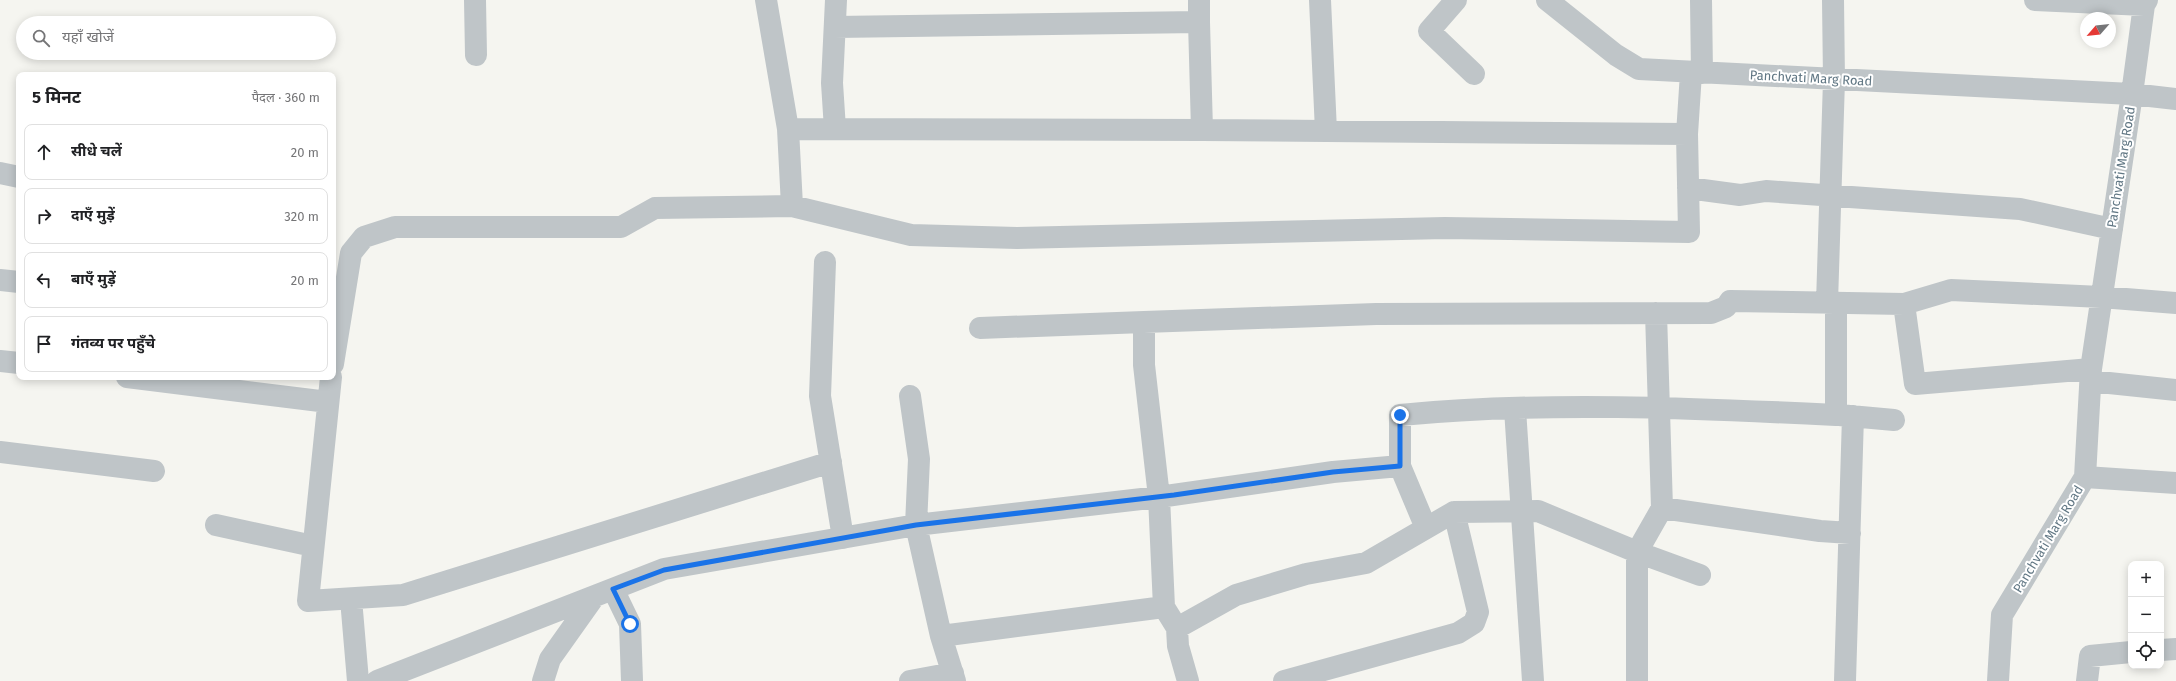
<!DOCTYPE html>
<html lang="hi">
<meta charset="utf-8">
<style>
:root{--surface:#fff;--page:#f6f6f6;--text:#202124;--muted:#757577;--line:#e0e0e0}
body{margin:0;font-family:"Fira Sans","Noto Sans Devanagari",sans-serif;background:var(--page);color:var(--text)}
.controls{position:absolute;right:12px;bottom:12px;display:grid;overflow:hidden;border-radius:8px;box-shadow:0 2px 10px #0003}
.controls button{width:36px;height:36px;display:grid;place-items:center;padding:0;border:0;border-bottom:1px solid var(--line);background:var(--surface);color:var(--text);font:20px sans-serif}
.compass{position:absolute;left:2080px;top:12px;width:36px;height:36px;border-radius:50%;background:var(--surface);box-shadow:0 2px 10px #0003;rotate:242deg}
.stop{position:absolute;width:12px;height:12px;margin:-9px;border:3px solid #1a73e8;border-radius:50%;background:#fff}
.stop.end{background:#1a73e8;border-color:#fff;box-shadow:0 1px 4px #0008}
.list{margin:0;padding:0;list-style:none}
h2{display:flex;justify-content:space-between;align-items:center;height:52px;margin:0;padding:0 16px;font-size:17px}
h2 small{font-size:13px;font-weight:400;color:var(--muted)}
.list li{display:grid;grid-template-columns:26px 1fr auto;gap:12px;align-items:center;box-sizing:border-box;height:56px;margin:0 8px 8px;padding:0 8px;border:1px solid var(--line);border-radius:8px}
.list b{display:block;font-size:15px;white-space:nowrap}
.list em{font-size:13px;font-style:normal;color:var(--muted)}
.icon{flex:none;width:22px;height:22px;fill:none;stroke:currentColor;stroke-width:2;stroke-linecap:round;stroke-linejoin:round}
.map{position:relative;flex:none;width:2176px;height:681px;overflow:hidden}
.search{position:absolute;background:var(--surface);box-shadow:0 2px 10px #0003;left:16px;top:16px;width:320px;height:44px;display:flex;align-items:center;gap:10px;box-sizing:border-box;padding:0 14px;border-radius:22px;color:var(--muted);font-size:15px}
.panel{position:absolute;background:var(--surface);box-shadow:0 2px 10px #0003;left:16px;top:72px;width:320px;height:308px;border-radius:8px}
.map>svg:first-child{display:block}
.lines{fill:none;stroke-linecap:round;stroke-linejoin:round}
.minor{stroke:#bfc5c8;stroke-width:22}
.route{stroke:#1a73e8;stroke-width:5}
.labels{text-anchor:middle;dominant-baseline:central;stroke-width:4;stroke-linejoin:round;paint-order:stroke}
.street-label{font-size:13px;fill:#617784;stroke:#fff}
</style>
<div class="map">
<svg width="2176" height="681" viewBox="0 0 2176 681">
<rect width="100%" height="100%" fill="#f5f5f0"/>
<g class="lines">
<path class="minor" d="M475,0l1,55
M766,0l22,129 4,77
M1320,0l6,131
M1456,0l-27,31 45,43
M1547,0l69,55 23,14 493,25 -41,275 -6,108 -83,138 -4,66
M1701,0l1,73
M2035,0l109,5
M2147,0l-3,5 -12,89 44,5
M835,27l364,-5v-22
M788,129l414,1 -3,-108
M835,129l-3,-46 4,-83
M1202,130l485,4 4,-61
M0,173l19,4
M1688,188l52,7 26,-4 254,18 92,20
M825,262l-5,134 23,142
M0,280l19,2
M1827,303l7,-223 -1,-80
M1904,304l47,-14 150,7 75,6
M1656,313l6,195 -25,44 63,23
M1144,322l232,-8 335,-1 15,-6 4,-6 174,3 11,80 176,-15
M980,328l164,-6v43l15,132 5,110
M0,361l19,2
M333,364l18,-111 13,-16 31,-10h226l34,-19 137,-2 119,29 106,3 428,-10 244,4 -2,-98
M127,377l201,25
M331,377l-23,224 95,-6 428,-133
M2090,381l86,9
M1515,409l18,272
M1839,415l55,5
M0,452l154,19
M1400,466l26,62
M2085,477l91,6
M1662,508l158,23 30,2
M216,525l97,21
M613,589l17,35 2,57
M351,599l7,82
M1177,628l1,18 10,35
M941,636l-25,-111 243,-28 174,-25 67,-6v-51c142,-14 293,-7 436,0v-112
M2161,650l15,-1
M377,681l287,-112 252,-44 3,-66 -9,-63
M543,681l7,-22 44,-62
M910,681l43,-8
M955,681l-14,-45 223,-29 13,21 59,-33 70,-21 60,-11 88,-51 84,-1 99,41v129
M1284,681l174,-48 16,-10 4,-11 -24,-100
M1845,681l8,-265
M2087,681l3,-25 41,-4"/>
</g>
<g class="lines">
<path class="route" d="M630,624l-17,-35 51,-19 252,-45 258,-30 159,-23 67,-6v-51"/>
</g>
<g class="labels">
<g class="street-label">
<text transform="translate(1811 78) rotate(3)">Panchvati Marg Road</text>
<text transform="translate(2121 167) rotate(-81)">Panchvati Marg Road</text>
<text transform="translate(2048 539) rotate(-59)">Panchvati Marg Road</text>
</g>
</g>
</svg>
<div class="controls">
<button>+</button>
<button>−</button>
<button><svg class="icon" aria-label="locate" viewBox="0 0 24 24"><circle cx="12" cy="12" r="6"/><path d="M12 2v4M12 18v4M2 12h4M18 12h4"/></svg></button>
</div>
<svg class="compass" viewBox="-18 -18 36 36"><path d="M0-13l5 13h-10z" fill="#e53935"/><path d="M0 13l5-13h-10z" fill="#757577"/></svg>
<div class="stop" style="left:630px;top:624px"></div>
<div class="stop end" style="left:1400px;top:415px"></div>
<div class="search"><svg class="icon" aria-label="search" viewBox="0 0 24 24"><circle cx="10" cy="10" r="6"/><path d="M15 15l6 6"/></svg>यहाँ खोजें</div>
<section class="panel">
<h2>5 मिनट<small>पैदल · 360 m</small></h2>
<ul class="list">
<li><svg class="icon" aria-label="ahead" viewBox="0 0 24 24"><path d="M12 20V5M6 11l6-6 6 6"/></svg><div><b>सीधे चलें</b></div><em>20 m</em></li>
<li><svg class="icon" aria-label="right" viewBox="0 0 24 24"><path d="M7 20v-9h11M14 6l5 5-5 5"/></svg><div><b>दाएँ मुड़ें</b></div><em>320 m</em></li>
<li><svg class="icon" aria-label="left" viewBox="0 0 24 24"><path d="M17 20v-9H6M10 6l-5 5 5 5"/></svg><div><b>बाएँ मुड़ें</b></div><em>20 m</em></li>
<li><svg class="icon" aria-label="arrive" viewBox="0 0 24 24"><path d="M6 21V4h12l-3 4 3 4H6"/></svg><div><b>गंतव्य पर पहुँचे</b></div></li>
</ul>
</section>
</div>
